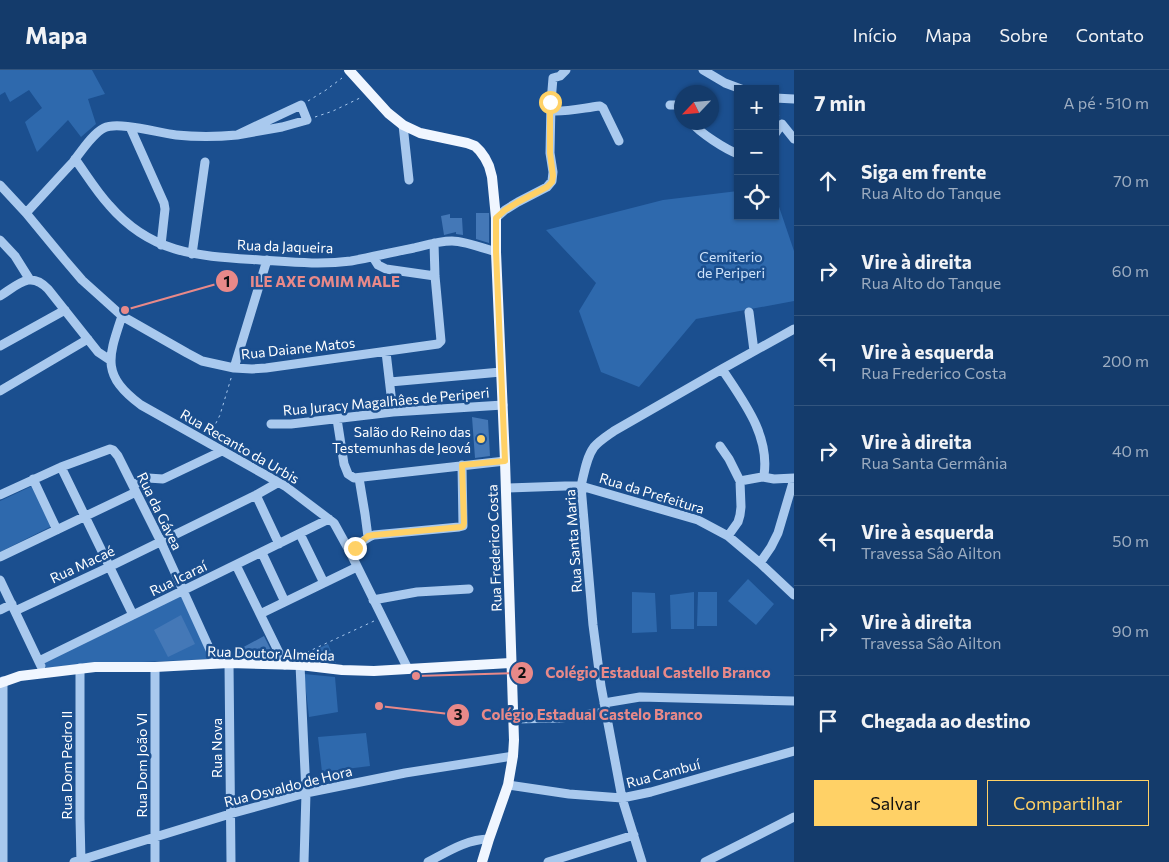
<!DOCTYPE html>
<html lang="pt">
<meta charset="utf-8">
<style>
:root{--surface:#143b6b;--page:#1d4271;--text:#f1f3f6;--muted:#9dadc1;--line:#33557e;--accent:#ffd166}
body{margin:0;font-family:Commissioner,sans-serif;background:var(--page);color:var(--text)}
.controls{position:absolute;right:15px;top:15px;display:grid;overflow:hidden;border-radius:0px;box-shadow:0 1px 4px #0004}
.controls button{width:45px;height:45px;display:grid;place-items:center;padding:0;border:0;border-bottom:1px solid var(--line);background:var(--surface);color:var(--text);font:25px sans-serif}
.compass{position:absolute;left:674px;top:15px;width:45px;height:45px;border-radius:50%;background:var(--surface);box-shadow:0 1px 4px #0004;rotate:244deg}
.stop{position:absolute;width:15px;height:15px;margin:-11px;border:4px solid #ffd166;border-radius:50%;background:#fff}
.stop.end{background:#ffd166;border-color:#fff;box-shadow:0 1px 5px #0008}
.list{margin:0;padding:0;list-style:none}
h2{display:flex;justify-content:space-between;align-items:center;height:65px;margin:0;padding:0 20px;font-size:21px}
h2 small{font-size:16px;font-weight:400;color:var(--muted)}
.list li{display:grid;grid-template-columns:32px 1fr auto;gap:15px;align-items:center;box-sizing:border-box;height:90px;padding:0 20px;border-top:1px solid var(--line)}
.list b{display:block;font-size:19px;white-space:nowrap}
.list p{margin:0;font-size:16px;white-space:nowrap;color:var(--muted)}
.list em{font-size:16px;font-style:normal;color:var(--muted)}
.actions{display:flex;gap:10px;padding:15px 20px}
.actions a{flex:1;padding:11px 0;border:1px solid var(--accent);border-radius:0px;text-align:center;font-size:18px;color:var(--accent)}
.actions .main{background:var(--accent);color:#111}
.icon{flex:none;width:28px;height:28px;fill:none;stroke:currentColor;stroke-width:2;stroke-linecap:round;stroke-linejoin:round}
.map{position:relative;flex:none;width:794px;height:792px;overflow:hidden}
header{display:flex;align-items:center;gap:30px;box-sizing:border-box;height:70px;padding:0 25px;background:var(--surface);border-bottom:1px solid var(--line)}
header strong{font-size:24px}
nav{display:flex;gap:28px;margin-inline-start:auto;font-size:18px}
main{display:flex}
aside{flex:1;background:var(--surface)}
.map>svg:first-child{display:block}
.green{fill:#2e69ad}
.building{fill:#4478b7}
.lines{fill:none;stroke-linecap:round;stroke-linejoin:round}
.path{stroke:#a9c9ee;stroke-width:1;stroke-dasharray:2.5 4;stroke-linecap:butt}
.minor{stroke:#a9c9ee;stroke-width:9}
.major{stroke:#f0f6ff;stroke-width:10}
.route{stroke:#ffd166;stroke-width:6}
.poi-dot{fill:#ffd166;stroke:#1b4f8f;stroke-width:2}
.labels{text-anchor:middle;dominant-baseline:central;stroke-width:5;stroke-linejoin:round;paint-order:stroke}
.street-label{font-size:14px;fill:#fff;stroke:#1b4f8f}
.park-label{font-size:14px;fill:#cfe3fa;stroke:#1b4f8f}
.poi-label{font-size:14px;fill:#fff;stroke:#1b4f8f;text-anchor:end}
.leader{fill:none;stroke:#e88989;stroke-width:2}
.callout-dot{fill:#e88989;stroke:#1b4f8f;stroke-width:2}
.mark-label{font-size:15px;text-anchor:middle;font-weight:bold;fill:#111}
.callout-label{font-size:15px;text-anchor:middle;font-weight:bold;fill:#e88989;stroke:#1b4f8f;stroke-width:5;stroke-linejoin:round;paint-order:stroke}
</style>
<header>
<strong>Mapa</strong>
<nav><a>Início</a><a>Mapa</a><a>Sobre</a><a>Contato</a></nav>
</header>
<main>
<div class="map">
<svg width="794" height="792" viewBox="0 0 794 792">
<rect width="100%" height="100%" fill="#1b4f8f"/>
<path class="green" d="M0,0h92l13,24 -17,5 8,25 -15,13 -13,-17 -31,32 -12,-30 17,-14 -13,-18 -19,12 -5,-10 -5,3z
M738,121v25h37v-21l19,56v50l-98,18 -57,68 -38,-15 -22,-61 17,-28 -50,-53 117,-30z
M32,416l20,40 -52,26v-51z
M748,509l26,25 -18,21 -28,-24z
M632,522l23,1 2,39 -25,1z
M694,522v37h-23l-1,-34z
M698,522h19v34h-20z
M181,526l32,63 -141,6 -26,3 -2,-6z
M328,574l8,19 -46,-1z
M304,604l31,3 3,35 -29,5z
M366,663l4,33 -48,6 -4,-35z"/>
<path class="building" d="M476,143h13v30l-13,-4z
M450,144v4h12l1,17 -7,-1v-2l-12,3 -3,-19z
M472,347l16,3 2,36 -15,2z
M181,545l14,29 -27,13 -14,-27z
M264,566l9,18 -7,3 -39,-1z"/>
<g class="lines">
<path class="path" d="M308,31l18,-11 16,-12
M775,37l4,9
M315,47l18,-6 29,-14
M210,365l10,-20 12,-40
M301,585l73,-34"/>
<path class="minor" d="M703,0l22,13 16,6
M775,28l19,1
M301,35l6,15 -25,7 -45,8z
M670,35h12
M551,41c17,1 32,-3 49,-5l3,2 16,33
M691,52c9,11 34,27 47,32
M403,55l6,55
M130,57l34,76 1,6 -4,36
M775,64l7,-10 12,15
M75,89c11,15 21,32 34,46 43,50 90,51 151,55 31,2 60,5 91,1 21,-4 42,-9 63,-13 12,-3 25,-7 38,-7 12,0 31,7 44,11
M0,115l26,28 38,46 18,21 40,36 65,37 15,8 32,7 18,1 14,-1 172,-24 3,-3 -6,-65 -1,-33
M26,143c16,-17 31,-34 47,-51 8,-10 19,-28 31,-34 14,-7 55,5 72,7 20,2 40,2 61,0
M496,148l9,-8 13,-8 29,-15 5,-6 1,-9 -3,-19 1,-51 2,-24 7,-2 6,-6
M0,170l15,16 15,24
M192,184l13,-92
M373,187l5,8 8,4 49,7
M0,226c18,-11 30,-26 48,-7l50,63 12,8
M749,242l5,39
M122,246c-14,42 -21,59 19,89l144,81 49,37 16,29 58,117
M0,276l65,-36
M386,282l7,60
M234,298l33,-108
M722,299c21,32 48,66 42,106l-2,2 -22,4
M390,312l111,-10
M0,321l88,-52
M337,349l7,45 4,10 6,4 151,-17
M271,354h20l102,-12 110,-7
M720,376l9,13 11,22 1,26 -1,8 -2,7 -10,14
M61,397l72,148
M763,407l11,2 20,-1
M359,408l6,36 3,23
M33,409l24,51
M133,415l15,-7 15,1 59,-28
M506,418l59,-2h16l117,34 30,16 32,27 34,32
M0,425l61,-28 49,-18 3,1 5,6 43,86 55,121
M256,425l23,49
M300,464l24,49
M350,482c8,-6 14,-14 24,-17l85,-8 4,-1 -1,-61
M262,483l23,49
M0,487l136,-65
M760,493l11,-16 7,-14 16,-54
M236,495l49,100
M0,510l41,86
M373,530l44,-8 52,-3
M0,540l12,-6
M15,541l94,-44 147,-72 23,-13
M260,544l97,-47
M39,591l290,-142
M229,593l2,199
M300,595l6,128 -2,69
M155,597v195
M80,598v150l1,44
M604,633l36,-6 154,4
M514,649l47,-1 45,-6
M508,715l61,9 53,4 29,-6 143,-41
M3,792v-181
M74,792l156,-48 76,-21 99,-20 108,-17
M428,792c19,-10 39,-23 61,-23
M548,792l86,-27
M642,792l-20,-64 -21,-112 -8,-61 -12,-139c3,-12 5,-28 13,-39 5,-6 13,-11 20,-16l108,-62 72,-40
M705,792l89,-45"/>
<path class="major" d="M349,0l39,43 15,12 17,8 47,10 8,3 5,5 5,7 4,8 3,11 4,41v34l9,209 9,279 -1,16 -5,29 -19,54 -7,23
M0,613l20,-7 75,-9h60l74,-4 71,2 42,5 32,1 137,-8"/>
</g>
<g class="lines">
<path class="route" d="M355,478l13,-12 6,-1 87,-8 2,-1 1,-3 -2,-58 43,-4 -9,-209v-34l9,-8 13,-8 29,-15 5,-5 1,-6 -3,-23v-51"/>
</g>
<circle class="poi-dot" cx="481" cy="369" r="5"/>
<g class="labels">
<g class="street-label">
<text transform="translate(285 176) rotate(2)">Rua da Jaqueira</text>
<text transform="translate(298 278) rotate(-6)">Rua Daiane Matos</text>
<text transform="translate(386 331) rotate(-5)">Rua Juracy Magalhâes de Periperi</text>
<text transform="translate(240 376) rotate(30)">Rua Recanto da Urbis</text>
<text transform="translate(652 423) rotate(17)">Rua da Prefeitura</text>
<text transform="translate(160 441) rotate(64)">Rua da Gávea</text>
<text transform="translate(573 471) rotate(-94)">Rua Santa Maria</text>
<text transform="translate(494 478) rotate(-92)">Rua Frederico Costa</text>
<text transform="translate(82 494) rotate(-25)">Rua Macaé</text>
<text transform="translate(178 508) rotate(-26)">Rua Icaraí</text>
<text transform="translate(271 583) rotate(2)">Rua Doutor Almeida</text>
<text transform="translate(216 678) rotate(-90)">Rua Nova</text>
<text transform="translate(66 695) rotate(-90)">Rua Dom Pedro II</text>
<text transform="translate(141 695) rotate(-90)">Rua Dom João VI</text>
<text transform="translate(663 703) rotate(-15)">Rua Cambuí</text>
<text transform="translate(288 716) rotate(-14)">Rua Osvaldo de Hora</text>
</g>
<g class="park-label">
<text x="731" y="186">Cemiterio<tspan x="731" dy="16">de Periperi</tspan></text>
</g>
<g class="poi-label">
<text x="471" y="361">Salão do Reino das<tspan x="471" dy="16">Testemunhas de Jeová</tspan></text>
</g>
</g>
<path class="leader" d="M125 240L227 211M416 606L522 603M379 636L458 645"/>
<g class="callout-dot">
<circle cx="125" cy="240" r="5"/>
<circle cx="416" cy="606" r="5"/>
<circle cx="379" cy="636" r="5"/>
<circle cx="227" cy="211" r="12"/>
<circle cx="522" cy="603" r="12"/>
<circle cx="458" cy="645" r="12"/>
</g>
<g class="mark-label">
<text x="227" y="217">1</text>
<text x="522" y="608">2</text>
<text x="458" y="650">3</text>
</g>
<g class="callout-label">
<text x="325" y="217">ILE AXE OMIM MALE</text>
<text x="658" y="608">Colégio Estadual Castello Branco</text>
<text x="592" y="650">Colégio Estadual Castelo Branco</text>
</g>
</svg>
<div class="controls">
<button>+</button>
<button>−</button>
<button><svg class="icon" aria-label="locate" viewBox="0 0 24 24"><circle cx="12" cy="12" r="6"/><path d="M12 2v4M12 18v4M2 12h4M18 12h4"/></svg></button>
</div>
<svg class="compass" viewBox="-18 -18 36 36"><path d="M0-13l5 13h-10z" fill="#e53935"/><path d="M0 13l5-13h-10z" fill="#9dadc1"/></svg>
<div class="stop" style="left:550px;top:32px"></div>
<div class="stop end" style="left:355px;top:478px"></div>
</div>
<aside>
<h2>7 min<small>A pé · 510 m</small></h2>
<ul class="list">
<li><svg class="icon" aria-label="ahead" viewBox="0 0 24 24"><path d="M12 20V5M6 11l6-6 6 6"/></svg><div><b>Siga em frente</b><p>Rua Alto do Tanque</p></div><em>70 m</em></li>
<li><svg class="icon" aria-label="right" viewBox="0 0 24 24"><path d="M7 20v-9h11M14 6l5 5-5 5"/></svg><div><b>Vire à direita</b><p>Rua Alto do Tanque</p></div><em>60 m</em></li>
<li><svg class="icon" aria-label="left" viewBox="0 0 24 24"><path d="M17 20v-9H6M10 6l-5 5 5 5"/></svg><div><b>Vire à esquerda</b><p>Rua Frederico Costa</p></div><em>200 m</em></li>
<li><svg class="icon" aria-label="right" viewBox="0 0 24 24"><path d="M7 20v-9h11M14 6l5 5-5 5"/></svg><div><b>Vire à direita</b><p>Rua Santa Germânia</p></div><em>40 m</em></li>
<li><svg class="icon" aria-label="left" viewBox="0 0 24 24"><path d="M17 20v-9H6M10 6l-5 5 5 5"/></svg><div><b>Vire à esquerda</b><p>Travessa Sâo Ailton</p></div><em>50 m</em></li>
<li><svg class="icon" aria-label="right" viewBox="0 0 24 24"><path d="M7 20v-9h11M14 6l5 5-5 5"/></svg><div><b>Vire à direita</b><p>Travessa Sâo Ailton</p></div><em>90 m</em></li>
<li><svg class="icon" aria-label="arrive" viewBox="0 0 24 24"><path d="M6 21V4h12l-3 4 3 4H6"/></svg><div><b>Chegada ao destino</b></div></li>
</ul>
<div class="actions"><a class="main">Salvar</a><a>Compartilhar</a></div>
</aside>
</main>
